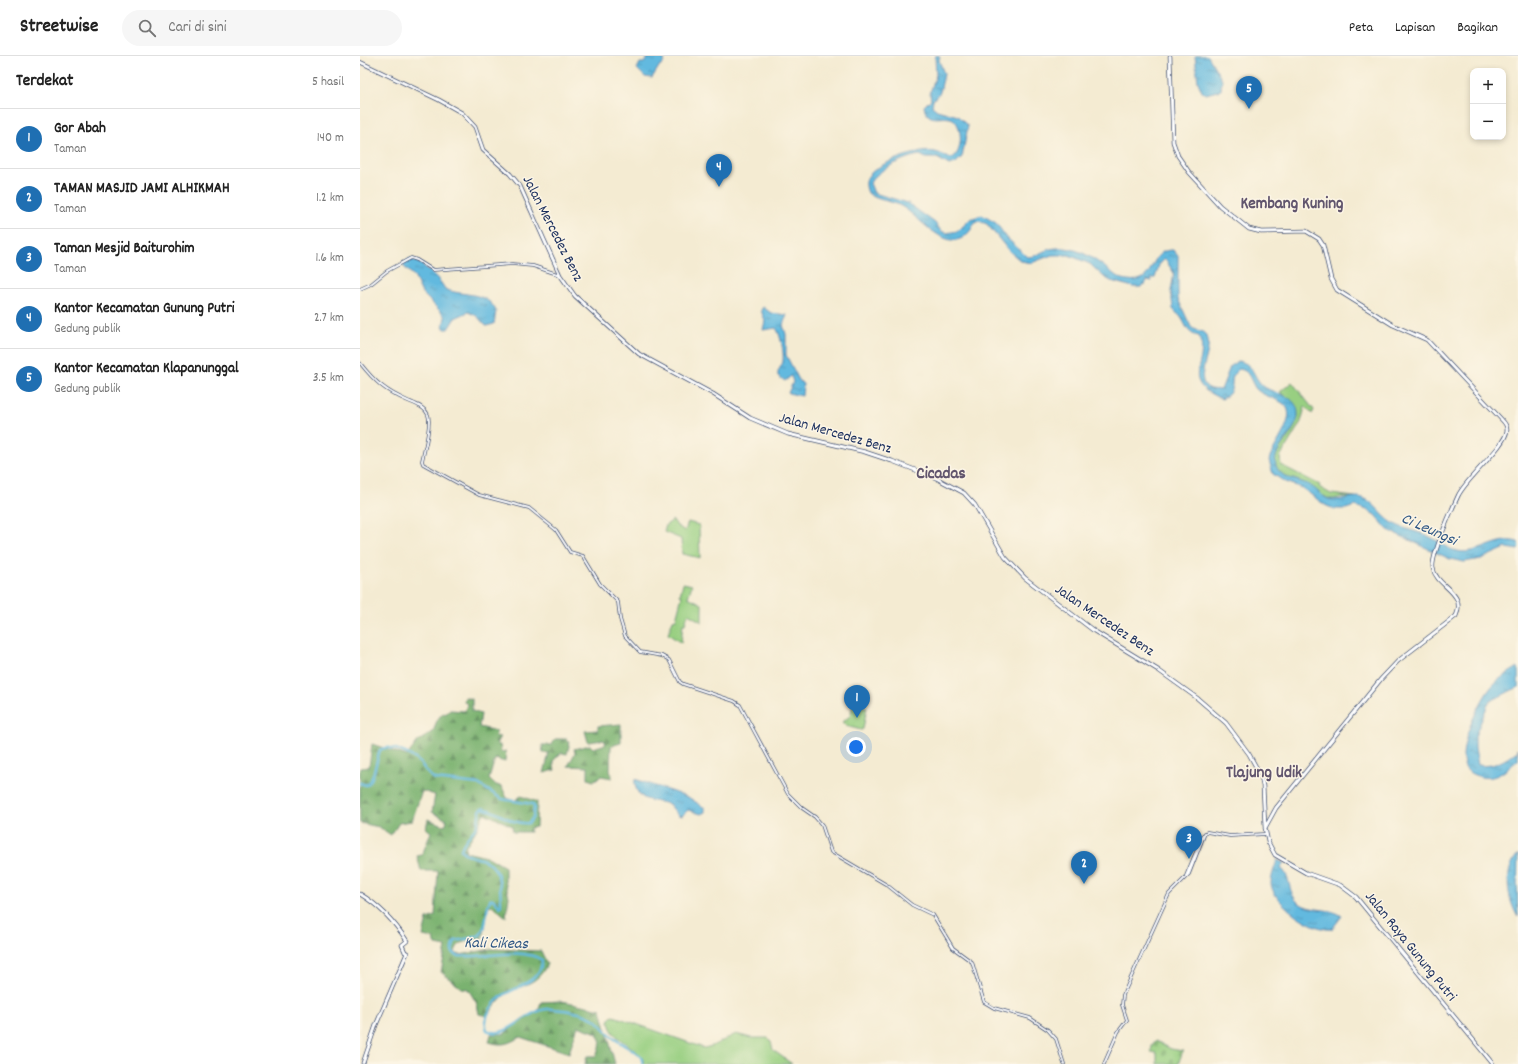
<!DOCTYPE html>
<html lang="id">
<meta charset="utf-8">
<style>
:root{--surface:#fff;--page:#f6f6f6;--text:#222;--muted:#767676;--line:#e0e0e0;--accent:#1f6fb2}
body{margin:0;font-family:Dekko,sans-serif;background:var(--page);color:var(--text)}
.controls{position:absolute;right:12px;top:12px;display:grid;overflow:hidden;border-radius:8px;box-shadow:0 2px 6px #0003}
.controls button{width:36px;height:36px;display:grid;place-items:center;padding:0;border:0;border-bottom:1px solid var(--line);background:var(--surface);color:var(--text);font:20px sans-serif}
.you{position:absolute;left:496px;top:691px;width:14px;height:14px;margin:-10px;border:3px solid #fff;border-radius:50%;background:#1a73e8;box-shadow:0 0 0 6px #1a73e833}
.badge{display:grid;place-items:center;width:26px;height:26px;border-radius:50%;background:var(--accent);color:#fff;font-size:13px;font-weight:700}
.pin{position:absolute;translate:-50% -33px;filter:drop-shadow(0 1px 2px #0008)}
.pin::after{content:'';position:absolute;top:21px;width:14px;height:12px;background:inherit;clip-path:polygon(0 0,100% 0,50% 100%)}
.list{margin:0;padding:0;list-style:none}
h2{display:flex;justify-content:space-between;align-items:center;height:52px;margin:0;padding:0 16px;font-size:17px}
h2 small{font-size:13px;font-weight:400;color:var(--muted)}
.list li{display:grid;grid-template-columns:26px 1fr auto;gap:12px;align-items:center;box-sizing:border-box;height:60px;padding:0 16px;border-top:1px solid var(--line)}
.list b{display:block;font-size:15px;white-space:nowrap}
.list p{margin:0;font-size:13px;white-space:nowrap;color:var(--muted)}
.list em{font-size:13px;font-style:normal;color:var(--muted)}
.icon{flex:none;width:22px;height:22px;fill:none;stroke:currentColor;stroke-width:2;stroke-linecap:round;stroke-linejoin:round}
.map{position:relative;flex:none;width:1158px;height:1008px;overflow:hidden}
header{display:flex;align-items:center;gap:24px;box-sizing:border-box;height:56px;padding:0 20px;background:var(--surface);border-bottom:1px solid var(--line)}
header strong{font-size:19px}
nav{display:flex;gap:22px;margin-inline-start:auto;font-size:14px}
.search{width:280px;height:36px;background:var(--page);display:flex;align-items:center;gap:10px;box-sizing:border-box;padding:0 14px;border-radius:22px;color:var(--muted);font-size:15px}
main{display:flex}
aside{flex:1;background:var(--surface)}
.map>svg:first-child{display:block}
.green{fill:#98cf81;stroke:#5a7f70}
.forest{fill:url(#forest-firs);stroke:#4a7066}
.cemetery{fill:url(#cemetery-stones);stroke:#5a7f70}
.park{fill:url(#park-tufts);stroke:#5a7f70}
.water{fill:url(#water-ripples);stroke:#3e749e}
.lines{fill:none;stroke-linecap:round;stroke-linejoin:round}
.river{stroke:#62b9df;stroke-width:2.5}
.minor-casing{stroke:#3c4b6f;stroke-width:3.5}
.major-casing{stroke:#3c4b6f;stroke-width:4.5}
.minor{stroke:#fff;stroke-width:2}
.major{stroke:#fff;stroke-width:3}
.labels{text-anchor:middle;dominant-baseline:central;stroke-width:3;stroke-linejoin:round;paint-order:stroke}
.street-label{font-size:15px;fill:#1b2f5e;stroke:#fcf5e5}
.water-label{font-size:16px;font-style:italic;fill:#305885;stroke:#fcf5e5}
.quarter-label{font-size:17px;font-weight:bold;fill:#62566e;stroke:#fcf5e5}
</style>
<header>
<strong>Streetwise</strong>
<div class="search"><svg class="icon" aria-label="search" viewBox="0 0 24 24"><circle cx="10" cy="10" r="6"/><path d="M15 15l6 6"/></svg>Cari di sini</div>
<nav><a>Peta</a><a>Lapisan</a><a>Bagikan</a></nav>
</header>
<main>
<aside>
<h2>Terdekat<small>5 hasil</small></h2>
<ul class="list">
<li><span class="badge">1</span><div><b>Gor Abah</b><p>Taman</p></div><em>140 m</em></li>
<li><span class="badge">2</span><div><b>TAMAN MASJID JAMI ALHIKMAH</b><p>Taman</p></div><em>1.2 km</em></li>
<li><span class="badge">3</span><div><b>Taman Mesjid Baiturohim</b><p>Taman</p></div><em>1.6 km</em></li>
<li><span class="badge">4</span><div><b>Kantor Kecamatan Gunung Putri</b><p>Gedung publik</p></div><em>2.7 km</em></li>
<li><span class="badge">5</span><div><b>Kantor Kecamatan Klapanunggal</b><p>Gedung publik</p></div><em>3.5 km</em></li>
</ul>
</aside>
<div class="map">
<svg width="1158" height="1008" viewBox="0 0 1158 1008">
<defs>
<pattern id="forest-firs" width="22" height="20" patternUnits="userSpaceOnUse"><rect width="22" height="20" fill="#7ab26f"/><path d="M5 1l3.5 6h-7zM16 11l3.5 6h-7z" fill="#63915e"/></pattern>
<pattern id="cemetery-stones" width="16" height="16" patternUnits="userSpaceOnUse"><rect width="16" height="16" fill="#98cf81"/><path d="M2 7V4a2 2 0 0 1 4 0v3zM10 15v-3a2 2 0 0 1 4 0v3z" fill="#82b272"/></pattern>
<pattern id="park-tufts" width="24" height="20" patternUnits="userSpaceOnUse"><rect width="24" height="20" fill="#98cf81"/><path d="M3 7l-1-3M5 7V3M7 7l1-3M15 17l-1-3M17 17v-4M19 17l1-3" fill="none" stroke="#82b272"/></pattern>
<pattern id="water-ripples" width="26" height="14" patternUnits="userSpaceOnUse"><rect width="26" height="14" fill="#62b9df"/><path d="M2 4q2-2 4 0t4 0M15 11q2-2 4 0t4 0" fill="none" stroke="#5097b8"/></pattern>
</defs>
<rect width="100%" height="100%" fill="#fcf5e5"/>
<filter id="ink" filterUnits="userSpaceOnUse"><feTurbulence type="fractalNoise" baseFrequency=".025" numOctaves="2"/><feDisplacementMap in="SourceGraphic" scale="8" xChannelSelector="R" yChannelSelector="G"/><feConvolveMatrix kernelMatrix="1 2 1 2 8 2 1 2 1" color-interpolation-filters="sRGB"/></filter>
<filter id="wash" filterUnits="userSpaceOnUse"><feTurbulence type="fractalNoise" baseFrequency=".012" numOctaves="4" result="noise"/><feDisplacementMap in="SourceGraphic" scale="16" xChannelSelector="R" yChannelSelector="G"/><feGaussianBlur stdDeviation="0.9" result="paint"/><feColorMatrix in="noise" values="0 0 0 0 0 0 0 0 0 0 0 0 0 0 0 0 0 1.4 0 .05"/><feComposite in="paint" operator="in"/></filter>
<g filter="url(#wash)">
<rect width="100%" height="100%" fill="#f4ebd2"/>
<path class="green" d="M932,326l22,28 -2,4 -7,-7 -4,15 -21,35 1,8 39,20 -1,2 12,7 24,3 -1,1c-4,0 -7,-1 -10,-1 -6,0 -11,4 -17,1 -9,-4 -15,-11 -23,-15 -8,-4 -16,-4 -23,-10 -27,-25 47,-46 -1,-81z
M313,464l4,6 8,5 3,-9 11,3 1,33 -18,-4 -1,-15 -17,-7 2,-7z
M323,527l9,2 -4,12 14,7v18l-14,-8 -3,10h-2l-2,19 -13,-9 5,-14 3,-1 6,-23 -2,-1z
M254,960l90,32 8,-2 24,-12 15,4h17l3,3 2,9 19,14h-147c-6,-19 -34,-22 -36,-43l2,-4z"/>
<path class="forest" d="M105,641l7,2v12l9,3 -2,13 18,4 -2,5 5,1 -3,5 1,3h2l1,7 5,-1 -1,11 -10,-3 -6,20 5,5 8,3 5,11 7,3 7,-5 16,6 -1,25 -6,1v4h-17l-1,-6 -28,-13 -7,16 -12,18 1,5 24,6 15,9v14l4,16 -3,20 -13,-11 -5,1 -4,26 -3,6c-11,2 -24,1 -26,14l5,2 31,-6 50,2 6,13c-10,22 -24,19 -42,31 -7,5 -13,15 -18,21l-8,-2 -2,-10 -9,-15 -7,-1 -20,-16 5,-25 -10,-2 -3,-7 -10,-2 4,-17 8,-3 3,-45h-17l-4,-15 5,-1 9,-23 -5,-4 2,-9 17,7 2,-6 -15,-8 3,-17 -13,-4 -10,30 -13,2 -8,12 -12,-8 -19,-4v-55l9,-1 3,-23 35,12 11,-15 15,-9 4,-12 6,-7 2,1 5,-4 14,1 4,-6 -4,-4z
M261,668v19l-10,3 -1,24 2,8 -11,-2 -8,5 -5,-2v-12l-20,-1 7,-13 -1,-4 16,-4 3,3 13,-4 -2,-4 -16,2 -3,-11 13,-1v-4z
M195,683h12v2l3,1 -3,12 -5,-1c-7,4 -10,8 -7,17l-11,3 5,-20h-6l-1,-8h10z
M202,945l39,8 14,55h-30l2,-8h9l5,-14 -4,-9 -19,-7 -9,27 -49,-16c-12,7 -18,9 -31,5l2,-8h13l18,-15 16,-8 3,-9z"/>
<path class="cemetery" d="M796,985l15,8 12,2 -5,13h-21v-11l-6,-1 1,-6z"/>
<path class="park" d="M493,649l14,2 -4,22 -2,1 -15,-4 -4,-4 8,-6z"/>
<path class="water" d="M287,0h18l-2,8 -3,1 -8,13 -7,-1 -8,-8 3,-6h4l4,-6z
M575,0h5l-1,4 5,14 -4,18 -7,8 -1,6 5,4 21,6 10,10 -6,31 -6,6 -7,2 -12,-7h-11l-6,-3c-15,2 -42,14 -50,28l4,10 34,10 27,20 6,8 5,2 12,-2 12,-12 12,-4 14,8 11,15 20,19c9,0 15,-6 23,-8 28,-6 48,13 69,29 42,13 25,-29 54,-28l5,6v43l13,28c4,4 9,2 14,7 13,13 -16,47 6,55 3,1 7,0 10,1l9,-23 7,-6c17,2 15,14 25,24 10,10 37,8 36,31 -1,18 -36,39 -17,57 7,7 19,7 28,12 9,4 14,15 25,15 10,0 20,-5 29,-2 12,4 19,19 30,25 11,7 25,8 37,14 9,4 16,12 27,14 22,5 39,-15 61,-9v8l-12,-2 -25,11 -17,3 -14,-3 -62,-29 -13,-15 -8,-5 -12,-4 -9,3h-12l-9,-4 -23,-17 -17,-6 -12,-8 -4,-14c4,-15 30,-43 15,-56 -8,-6 -21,-8 -28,-15 -6,-8 -6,-19 -17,-20 -14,10 1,20 -17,30 -46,-19 -11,-34 -23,-63 -13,-2 -12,-11 -19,-20 -2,-2 -5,-4 -7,-7l-2,-18 3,-18 -9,-14 -6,6 -4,13h-4l1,3 -5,-1 -2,5 -2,-1 -2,3h-8l-22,-6 -7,-4 -14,-13 -21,-9h-17l-21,8 -10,-2 -12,-10 -22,-27 -8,-3 -4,1c-2,3 -3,7 -6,10 -21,26 -51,-18 -70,-27 -10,-5 -22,-4 -31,-12 -2,-5 -3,-10 -1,-15 7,-14 53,-30 68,-26 7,1 10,6 17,6 11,-5 11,-32 1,-39 -7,-4 -19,2 -25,-4 -1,-1 -2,-3 -3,-4l-1,-5 7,-7 -1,-6 6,-18z
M835,0h13l14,24 -1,10 -15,4 -4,-2 -4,-10z
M50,203c12,3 30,20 35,30 17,8 42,1 51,22l-2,13 -8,2 -9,-10 -9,-4 -13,6 -7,11h-3l-2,-2 2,-10 -2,-3 -21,-21 -8,-17 -11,-10 2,-4z
M403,251l8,6 16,2 -4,10 3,9v21l13,25 4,4 -1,12 -14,-3 5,-11 -2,-6 -6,5 -7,-5c-1,-7 4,-9 5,-15 1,-9 -2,-26 -7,-33l-13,2 2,-9 -4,-11z
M1158,611v20l-29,15 -14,34v12l3,17c16,3 26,-5 39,-13l1,-3v11c-12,10 -23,22 -40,16 -4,-1 -9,-3 -12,-7 -12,-18 15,-71 27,-84 6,-7 17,-13 25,-18z
M275,723l53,18 17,11v4l-4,2 -13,-4 -6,6 -4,-1 -9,-11c-13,-4 -28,-1 -33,-16 -1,-3 -2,-6 -1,-9z
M1158,798l-1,29 1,34c-11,-18 -15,-46 0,-63z
M917,804l7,3 -3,5c11,9 6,26 18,35 12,9 31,4 43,13l-10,13c-18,3 -59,-26 -61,-45 0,-8 4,-17 6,-24z"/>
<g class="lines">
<path class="river" d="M1145,488l13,2
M0,727l6,2c8,-3 10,-25 14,-35 10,-7 32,5 40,13 6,6 7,12 15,16l43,5 24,15 30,5 2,2 -1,11 -4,6c-19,2 -30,-12 -47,-15 -5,5 -2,12 -5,18 -5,8 -14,14 -16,24 6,6 12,7 20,9 21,7 19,27 20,46l-1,2 -7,-8 -3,1c-5,9 -2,31 -12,36 -7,3 -16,3 -23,5l-3,10 5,5c24,3 64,-10 85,4 0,20 -23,26 -37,34 -11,7 -23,23 -18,36 21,12 40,-24 66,-21 14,1 33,4 44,12 5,4 9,10 13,14 8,7 19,13 28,19l3,3 2,7"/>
</g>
</g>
<g filter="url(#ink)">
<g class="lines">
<g class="minor-casing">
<path id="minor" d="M0,233l11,-5 16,-13 24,-13 6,2 16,10 79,-6 21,2 27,9
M0,307c15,19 25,28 48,38 7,3 17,6 20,14 4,9 -4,36 -6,46l1,3 56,31 50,13 27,22 14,22 13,4 17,28 18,18 2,17 5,17 15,16 22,4 7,4 11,22 3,2 51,17 6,4 48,89 14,14 13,9 7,8 9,27 56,33 25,20 21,10 20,33 19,14 12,40 10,6 36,10 18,12 8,9 8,25
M826,820l17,-41 4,-3 23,4 35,-2
M744,1008l14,-32 9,-12 -5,-15 1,-10 46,-101 20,-20 16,-41"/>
</g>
<g class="major-casing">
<path id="major" d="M810,0l3,86 5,14 11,16 31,34 29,23 12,3 45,-1 13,8 4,6 8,34 6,11 56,35 34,15 75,80c3,3 5,6 5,10 -1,16 -41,48 -49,66 -6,13 -27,60 -25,72 3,19 34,24 23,48l-58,45 -17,18 -105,129 -11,20 3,14 7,13 31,18 34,12 16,12 137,167
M0,6l79,38 23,13 13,14 8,23 27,24 10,12 40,89 15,21 64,58 74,40 37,24 38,16 77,18 27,9 44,17 28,15 11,12 30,52 20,21 69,53 64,39 39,28 29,25 23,31 12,22 2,10 2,41
M0,838c20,12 34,27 47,47l-5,4 3,7
M3,1007l13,-38 31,-72 -2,-1"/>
</g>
<use href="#minor" class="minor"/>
<use href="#major" class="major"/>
</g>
</g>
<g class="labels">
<g class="street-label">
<text transform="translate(192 173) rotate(63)">Jalan Mercedez Benz</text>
<text transform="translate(475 378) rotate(16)">Jalan Mercedez Benz</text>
<text transform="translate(744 565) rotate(34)">Jalan Mercedez Benz</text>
<text transform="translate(1050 891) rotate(51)">Jalan Raya Gunung Putri</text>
</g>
<g class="water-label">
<text transform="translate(1069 474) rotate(24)">Ci Leungsi</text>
<text transform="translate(136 888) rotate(1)">Kali Cikeas</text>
</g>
<g class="quarter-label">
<text x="932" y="149">Kembang Kuning</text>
<text x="581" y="419">Cicadas</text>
<text x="904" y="718">Tlajung Udik</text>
</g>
</g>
</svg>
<div class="controls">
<button>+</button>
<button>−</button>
</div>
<div class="you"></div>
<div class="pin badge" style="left:497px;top:662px">1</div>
<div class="pin badge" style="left:724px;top:828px">2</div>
<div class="pin badge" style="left:829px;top:803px">3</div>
<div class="pin badge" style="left:359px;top:131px">4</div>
<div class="pin badge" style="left:889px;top:53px">5</div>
</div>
</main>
